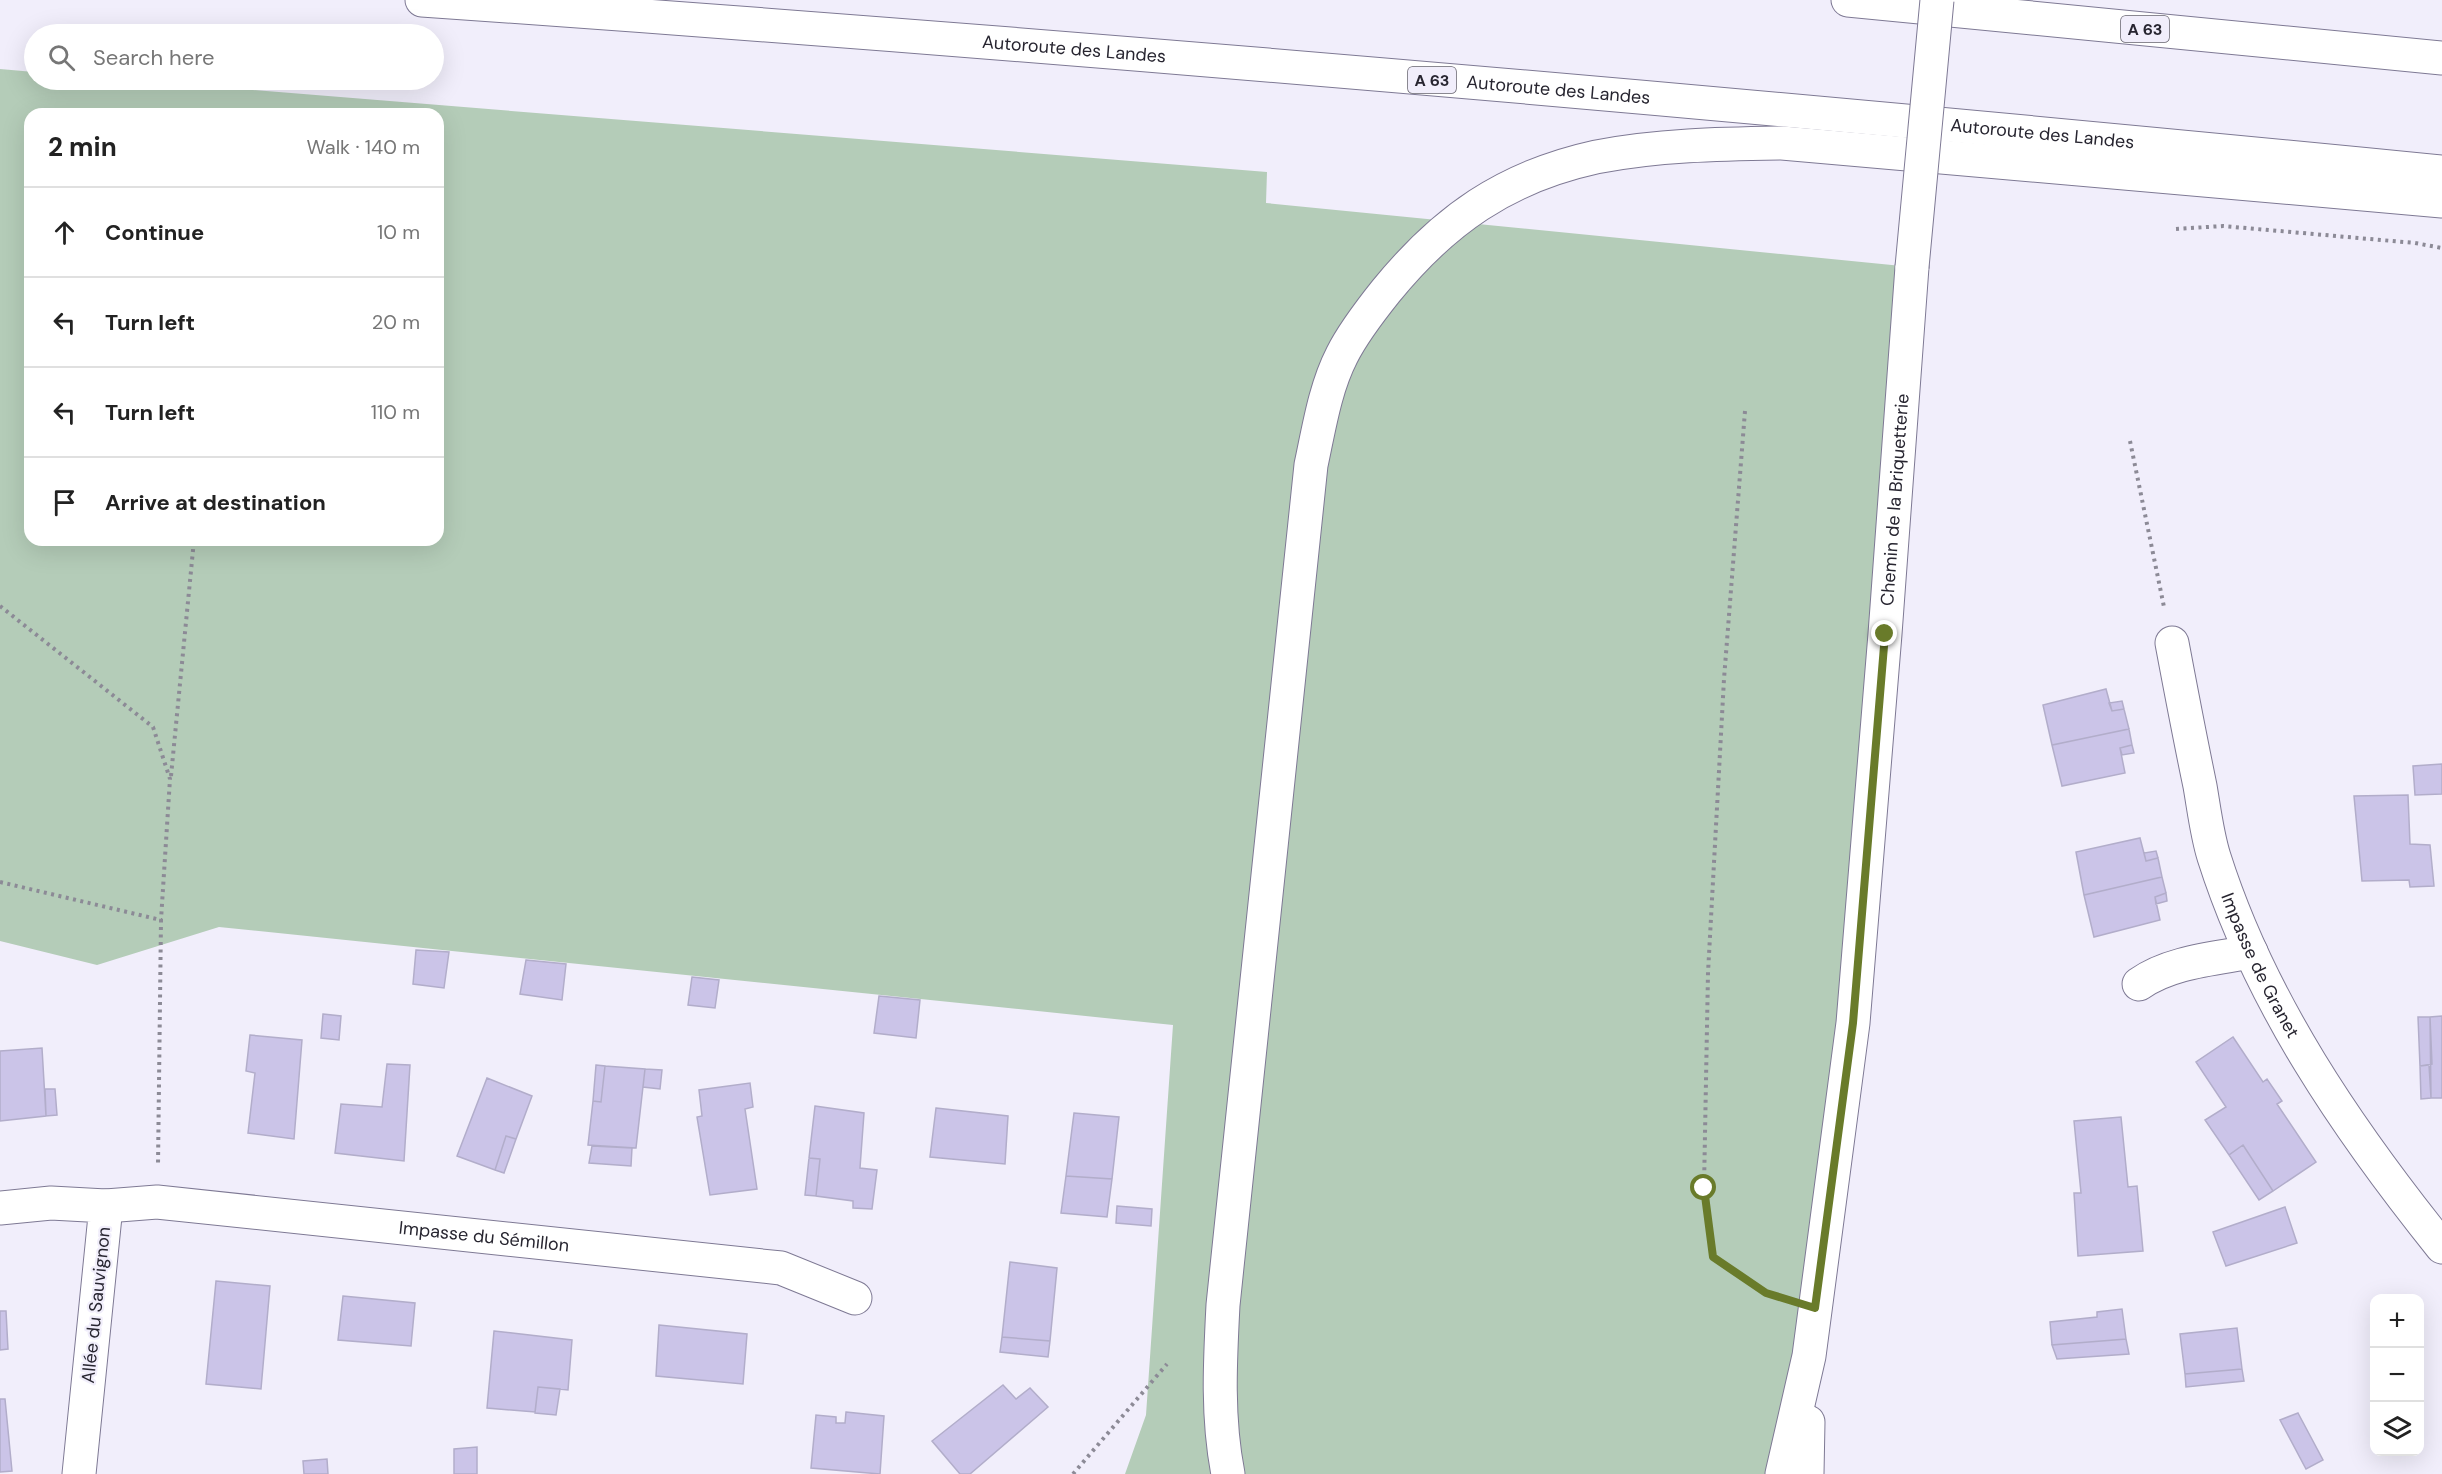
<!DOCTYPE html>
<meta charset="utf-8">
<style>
:root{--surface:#fff;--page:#f2f2f2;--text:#222;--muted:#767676;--line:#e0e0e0}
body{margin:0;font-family:"DM Sans",sans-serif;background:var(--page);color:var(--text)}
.controls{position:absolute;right:18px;bottom:18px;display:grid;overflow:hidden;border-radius:12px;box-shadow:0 6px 24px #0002}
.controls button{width:54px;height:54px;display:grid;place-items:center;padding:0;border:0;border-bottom:2px solid var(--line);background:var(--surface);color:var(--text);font:30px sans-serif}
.stop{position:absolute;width:18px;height:18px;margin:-14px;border:4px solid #697b2a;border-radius:50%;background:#fff}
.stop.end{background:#697b2a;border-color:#fff;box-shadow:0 2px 6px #0008}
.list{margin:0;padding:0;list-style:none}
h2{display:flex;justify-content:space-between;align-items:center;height:78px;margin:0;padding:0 24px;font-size:26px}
h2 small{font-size:20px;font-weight:400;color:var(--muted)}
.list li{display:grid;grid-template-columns:39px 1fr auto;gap:18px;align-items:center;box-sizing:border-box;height:90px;padding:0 24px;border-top:2px solid var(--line)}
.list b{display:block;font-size:22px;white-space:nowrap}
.list em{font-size:20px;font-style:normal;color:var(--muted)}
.icon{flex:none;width:33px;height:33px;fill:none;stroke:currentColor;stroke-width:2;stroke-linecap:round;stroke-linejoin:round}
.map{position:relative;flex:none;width:2442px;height:1474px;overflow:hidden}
.search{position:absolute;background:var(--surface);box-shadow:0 6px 24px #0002;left:24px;top:24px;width:420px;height:66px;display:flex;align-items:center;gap:15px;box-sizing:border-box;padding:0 21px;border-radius:33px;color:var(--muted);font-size:22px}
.panel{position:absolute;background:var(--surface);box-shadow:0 6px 24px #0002;left:24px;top:108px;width:420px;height:438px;border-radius:18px}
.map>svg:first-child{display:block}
.green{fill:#b4ccb8;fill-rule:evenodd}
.building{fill:#cbc4e8;stroke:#b2adca;stroke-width:1.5}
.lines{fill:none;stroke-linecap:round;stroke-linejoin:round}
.minor-casing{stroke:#7e7994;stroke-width:35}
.highway-casing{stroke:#7e7994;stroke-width:35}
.path{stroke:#8c8a96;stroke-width:4;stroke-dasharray:3 4.5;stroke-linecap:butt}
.minor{stroke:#fff;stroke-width:33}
.highway{stroke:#fff;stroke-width:33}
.minor-bridge-casing{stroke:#7e7994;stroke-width:35;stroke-linecap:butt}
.minor-bridge{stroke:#fff;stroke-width:33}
.route{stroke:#697b2a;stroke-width:8}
.labels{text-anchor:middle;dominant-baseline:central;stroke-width:4.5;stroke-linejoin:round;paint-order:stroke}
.shield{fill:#f1eefb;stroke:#64616d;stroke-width:1.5}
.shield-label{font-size:16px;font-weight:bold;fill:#272530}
.street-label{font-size:18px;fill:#272530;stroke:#f1eefb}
</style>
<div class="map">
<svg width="2442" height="1474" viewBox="0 0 2442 1474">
<rect width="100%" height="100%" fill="#f1eefb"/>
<path class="green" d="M0,69l34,3v8h95l1138,92 -1,31 646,64 -59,756 -81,451h-647l21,-59 27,-390 -954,-98 -122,38 -97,-24zM30,114h408v426h-408z"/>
<path class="building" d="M2106,689l6,22 12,-2 5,20 -77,16 -9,-40z
M2122,701l2,8 -12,2 -3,-8z
M2129,729l3,16 -12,3 5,25 -63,13 -10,-41z
M2132,745l2,8 -12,2 -2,-7z
M2442,764v30l-27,1 -2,-29z
M2408,795l2,49 20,1 4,41 -24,1 -1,-7 -47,1 -8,-85z
M2140,838l6,23 12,-3 4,19 -78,18 -8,-43z
M2156,851l2,7 -12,3 -2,-8z
M2162,877l4,16 -11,4 5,23 -66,17 -10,-42z
M2166,893l1,8 -11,3 -1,-7z
M416,950l33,2 -5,36 -31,-4z
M526,960l40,4 -4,36 -42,-6z
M692,977l27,3 -4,28 -27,-3z
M879,996l41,4 -4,38 -42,-5z
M323,1014l18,2 -2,24 -18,-2z
M2442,1016v82h-11l-1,-81z
M2418,1017h12l2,47 -12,2z
M250,1035l52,5 -8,99 -46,-6 7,-60 -9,-2z
M2233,1037l30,45 4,-3 15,22 -5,3 39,58 -43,29 -30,-46 -14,10 -24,-35 21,-13 -30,-45z
M42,1048l4,68 -46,5v-70z
M387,1064l23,1 -6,96 -69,-8 6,-49 41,3z
M596,1065l9,1 -4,36 -8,-1z
M2429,1065l2,33 -10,1 -1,-33z
M605,1066l40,3 -9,79 -48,-3 5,-44 8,1z
M645,1069l17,1 -2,19 -17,-2z
M487,1078l45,18 -16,43 -10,-3 -11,34 -38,-14z
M750,1083l3,24 -8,2 12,80 -47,6 -13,-78 5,-1 -3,-26z
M45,1089h10l2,26 -11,1z
M815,1106l49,7 -4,55 17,2 -5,39 -19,-1v-7l-37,-5 4,-37 -11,-1z
M936,1108l72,8 -3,48 -75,-7z
M1074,1113l45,4 -7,62 -46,-3z
M2121,1117l7,70 9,-1 6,65 -65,5 -4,-63h7l-7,-72z
M506,1136l10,3 -12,34 -9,-3z
M2243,1145l30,46 -14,9 -30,-45z
M592,1146l40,2 -1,18 -42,-3z
M809,1158l11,1 -4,37 -11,-1z
M1066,1176l46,3 -5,38 -46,-4z
M1117,1206l35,3 -1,17 -35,-3z
M2285,1207l12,36 -71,23 -13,-34z
M1010,1262l47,6 -7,73 -48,-4z
M216,1281l54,5 -9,103 -55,-5z
M343,1296l72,7 -4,43 -73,-6z
M2122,1309l4,30 -74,6 -2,-23 47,-5v-5z
M0,1311h6l2,38 -8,1z
M659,1325l88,9 -4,50 -87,-8z
M2237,1328l5,41 -57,5 -5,-40z
M494,1331l78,9 -4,50 -30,-3 -3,25 -48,-4z
M1002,1337l48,4 -2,16 -48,-5z
M2126,1339l3,15 -72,5 -5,-14z
M2242,1369l2,12 -58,6 -1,-13z
M1003,1385l13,14 14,-11 18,19 -78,67h-10l-28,-33z
M538,1387l22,2 -4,26 -21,-2z
M0,1399h5l7,72 -12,1z
M846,1412l38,4 -4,58 -69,-6 5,-53 20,2v6h9z
M2298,1413l25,47 -17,9 -26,-49z
M477,1447v27h-23v-25z
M327,1459l1,15h-24l-1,-13z"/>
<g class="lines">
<g class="minor-casing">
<g id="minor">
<path id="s1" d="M2172,643c9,48 18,95 28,143 4,23 7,49 14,71 46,145 134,273 228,390"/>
<path d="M2139,984c31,-22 74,-25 112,-32"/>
<path id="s2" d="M106,1206l51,-4 624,66 74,30"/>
<path d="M0,1208l51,-5 55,3 -27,268"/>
<path id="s3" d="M1782,1474l27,-118 44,-333 32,-389 27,-367"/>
<path d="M1807,1474l1,-52"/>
</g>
</g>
<g class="highway-casing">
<g id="highway">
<path id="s4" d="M422,0c674,47 1347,106 2020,172"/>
<path d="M1848,0l594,58"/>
<path d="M1228,1474c-11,-56 -8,-112 -5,-169l88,-840c8,-37 14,-77 31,-110 11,-22 28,-44 44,-64 58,-71 119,-114 210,-134 61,-12 124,-13 186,-14l660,58"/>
</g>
</g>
<path class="path" d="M2176,229l47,-3 192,17 27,5
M1745,411l-21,268 -16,294 -4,215 9,69 53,36 14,5
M2130,441l34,166
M0,606l153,121 17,52 -9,141
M171,776l23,-236
M0,882l161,38 -3,245
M1073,1474l94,-110"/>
<use href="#minor" class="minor"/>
<use href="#highway" class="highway"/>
<g class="minor-bridge-casing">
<path id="minor-bridge" d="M1912,267l25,-267"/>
</g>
<use href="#minor-bridge" class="minor-bridge"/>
</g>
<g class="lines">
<path class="route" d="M1704,1188l9,69 53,36 49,15 38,-285 32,-389"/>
</g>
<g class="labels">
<g class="shield">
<rect x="2121" y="16" width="48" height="26" rx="4.5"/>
<rect x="1408" y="67" width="48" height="26" rx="4.5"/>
</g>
<g class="shield-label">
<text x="2145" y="29">A 63</text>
<text x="1432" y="80">A 63</text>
</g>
<g class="street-label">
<text stroke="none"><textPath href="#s4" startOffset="654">Autoroute des Landes</textPath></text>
<text stroke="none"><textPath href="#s4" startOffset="1140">Autoroute des Landes</textPath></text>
<text stroke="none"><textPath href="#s4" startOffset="1626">Autoroute des Landes</textPath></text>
<text stroke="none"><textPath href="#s3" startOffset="982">Chemin de la Briquetterie</textPath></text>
<text stroke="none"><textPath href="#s1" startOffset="336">Impasse de Granet</textPath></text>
<text stroke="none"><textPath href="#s2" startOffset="380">Impasse du Sémillon</textPath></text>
<text transform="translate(96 1305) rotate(-84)">Allée du Sauvignon</text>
</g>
</g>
</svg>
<div class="controls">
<button>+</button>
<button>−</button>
<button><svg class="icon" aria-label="layers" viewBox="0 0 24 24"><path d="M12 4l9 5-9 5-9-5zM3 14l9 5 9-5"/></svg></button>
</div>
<div class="stop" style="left:1704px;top:1188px"></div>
<div class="stop end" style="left:1885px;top:634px"></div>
<div class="search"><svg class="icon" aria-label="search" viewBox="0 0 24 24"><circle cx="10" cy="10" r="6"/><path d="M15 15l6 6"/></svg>Search here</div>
<section class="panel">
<h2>2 min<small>Walk · 140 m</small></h2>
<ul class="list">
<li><svg class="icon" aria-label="ahead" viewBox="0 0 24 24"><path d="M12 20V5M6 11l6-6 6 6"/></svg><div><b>Continue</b></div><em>10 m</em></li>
<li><svg class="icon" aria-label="left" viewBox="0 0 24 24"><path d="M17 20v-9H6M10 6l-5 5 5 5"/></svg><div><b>Turn left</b></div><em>20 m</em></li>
<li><svg class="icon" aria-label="left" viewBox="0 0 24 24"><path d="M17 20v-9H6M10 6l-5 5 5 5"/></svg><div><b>Turn left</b></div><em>110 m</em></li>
<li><svg class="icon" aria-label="arrive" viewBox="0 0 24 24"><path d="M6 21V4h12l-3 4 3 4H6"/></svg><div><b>Arrive at destination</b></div></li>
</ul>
</section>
</div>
